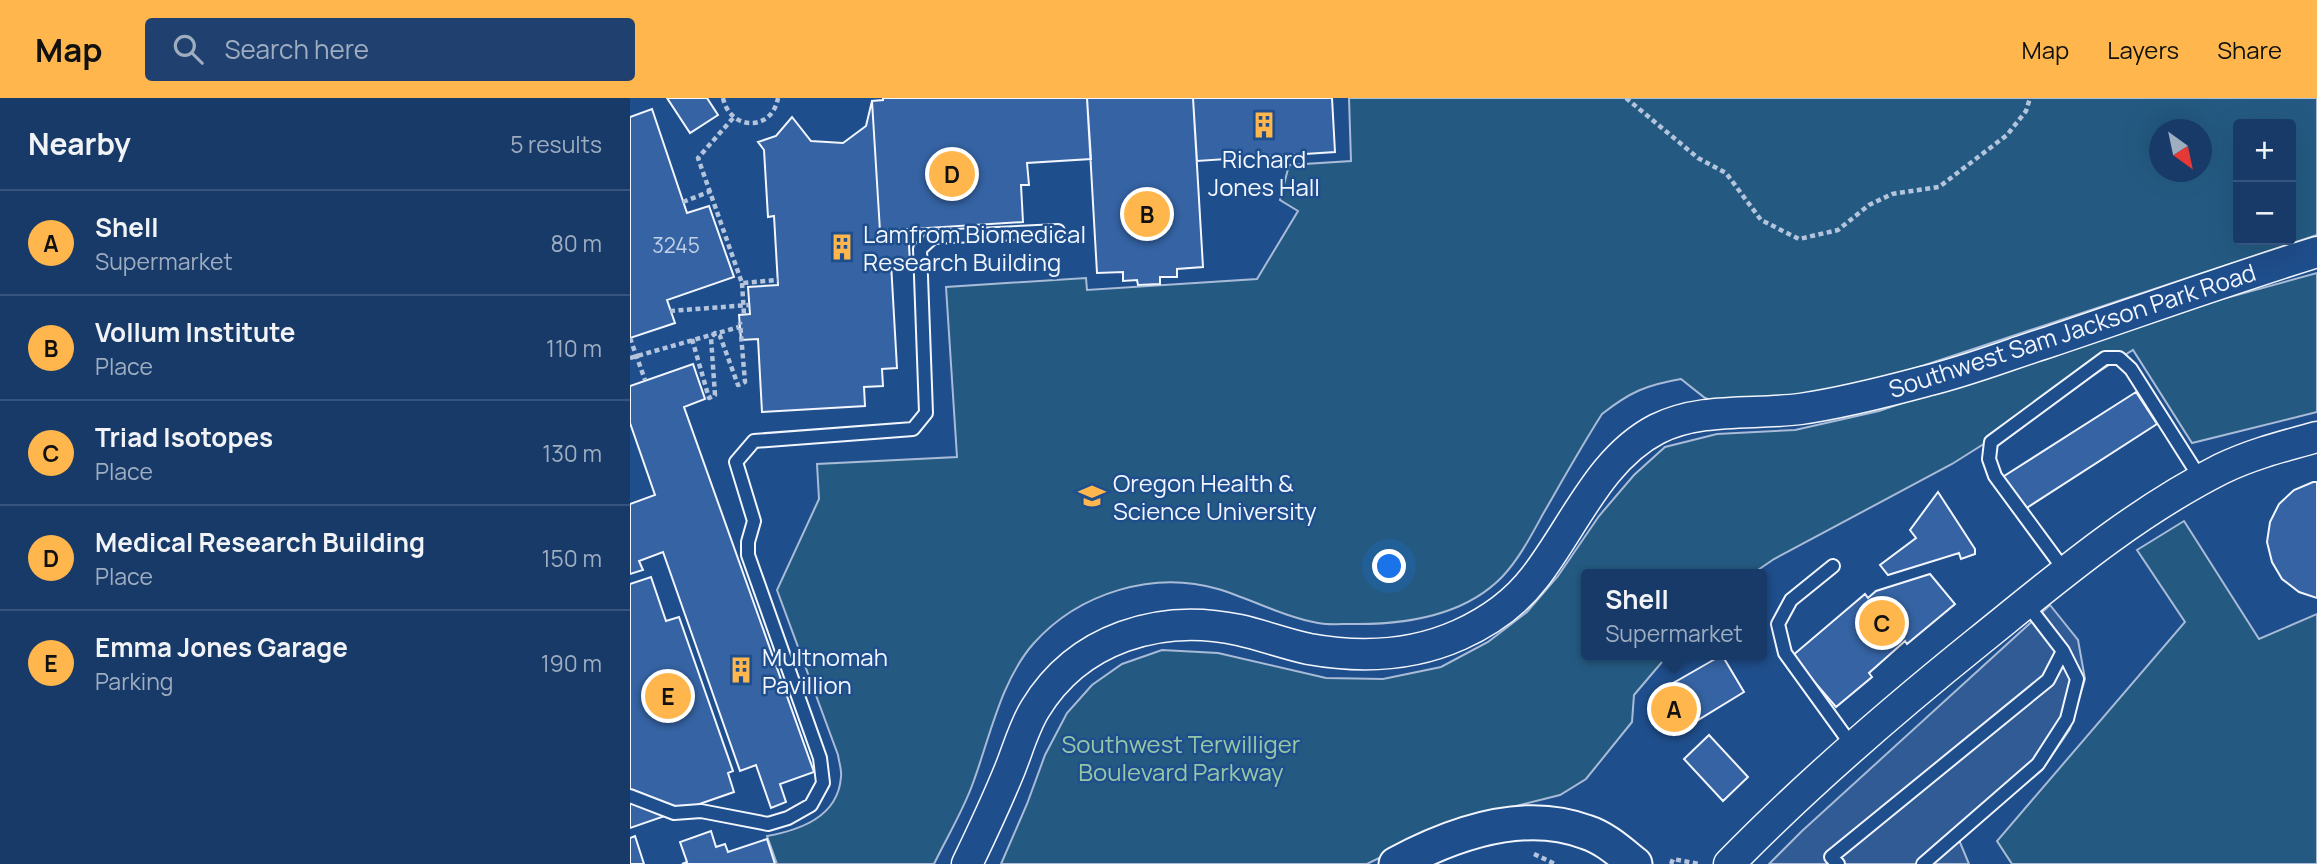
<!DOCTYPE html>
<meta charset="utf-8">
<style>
:root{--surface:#173a69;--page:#20416f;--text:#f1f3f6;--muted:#9eadc0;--line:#36547d;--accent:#ffb74d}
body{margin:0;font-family:Manrope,sans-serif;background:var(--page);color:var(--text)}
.controls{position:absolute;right:21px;top:21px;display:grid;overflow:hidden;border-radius:7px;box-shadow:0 7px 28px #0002}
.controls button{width:63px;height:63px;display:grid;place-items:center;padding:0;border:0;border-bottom:2px solid var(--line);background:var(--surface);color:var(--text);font:35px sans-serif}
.compass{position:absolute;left:1519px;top:21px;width:63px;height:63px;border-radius:50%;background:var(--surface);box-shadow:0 7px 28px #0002;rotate:147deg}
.you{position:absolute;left:760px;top:469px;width:24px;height:24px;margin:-18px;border:5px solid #fff;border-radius:50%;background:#1a73e8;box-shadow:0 0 0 10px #1a73e833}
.badge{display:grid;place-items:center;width:46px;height:46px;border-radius:50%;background:var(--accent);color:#111;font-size:23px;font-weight:700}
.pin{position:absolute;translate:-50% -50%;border:4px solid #fff;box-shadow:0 2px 7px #0006}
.popup{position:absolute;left:951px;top:471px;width:186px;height:91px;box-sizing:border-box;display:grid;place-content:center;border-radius:7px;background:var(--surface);filter:drop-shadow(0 2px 5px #0005);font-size:23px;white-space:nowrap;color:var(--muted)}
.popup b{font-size:26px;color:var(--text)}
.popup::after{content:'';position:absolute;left:50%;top:100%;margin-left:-14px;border:14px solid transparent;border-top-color:var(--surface)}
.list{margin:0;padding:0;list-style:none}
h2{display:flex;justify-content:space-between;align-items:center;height:91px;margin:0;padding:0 28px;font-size:30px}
h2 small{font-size:23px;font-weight:400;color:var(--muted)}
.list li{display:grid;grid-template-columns:46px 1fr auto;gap:21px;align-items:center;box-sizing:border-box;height:105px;padding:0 28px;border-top:2px solid var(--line)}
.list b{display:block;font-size:26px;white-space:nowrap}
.list p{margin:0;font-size:23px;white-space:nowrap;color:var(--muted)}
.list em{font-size:23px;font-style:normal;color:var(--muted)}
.icon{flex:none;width:38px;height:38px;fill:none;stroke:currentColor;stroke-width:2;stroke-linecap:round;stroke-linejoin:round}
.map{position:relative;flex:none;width:1687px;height:766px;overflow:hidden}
header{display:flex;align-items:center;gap:42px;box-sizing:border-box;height:98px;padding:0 35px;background:var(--accent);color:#111}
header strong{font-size:33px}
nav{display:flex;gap:38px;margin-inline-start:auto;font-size:24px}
.search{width:490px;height:63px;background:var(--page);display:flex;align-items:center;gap:18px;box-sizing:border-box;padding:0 24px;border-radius:7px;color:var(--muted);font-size:26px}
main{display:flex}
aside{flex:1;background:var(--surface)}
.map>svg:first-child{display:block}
.green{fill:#245a82;stroke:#a8bbd7;stroke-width:2;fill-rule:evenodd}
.parking{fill:#305b95;stroke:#a8bbd7;stroke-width:2}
.building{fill:#3563a3;stroke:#f2f6ff;stroke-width:2}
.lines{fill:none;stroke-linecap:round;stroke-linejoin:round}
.service-casing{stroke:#f2f6ff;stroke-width:16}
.tertiary-casing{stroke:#f2f6ff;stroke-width:33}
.secondary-casing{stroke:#f2f6ff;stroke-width:37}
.path{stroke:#b3c4dc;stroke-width:4.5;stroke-dasharray:5 3.5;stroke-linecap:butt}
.service{stroke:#1f4e8c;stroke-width:12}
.tertiary{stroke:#1f4e8c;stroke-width:30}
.secondary{stroke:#1f4e8c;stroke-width:33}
.path-bridge{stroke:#b3c4dc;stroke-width:4.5;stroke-dasharray:5 3.5;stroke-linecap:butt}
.labels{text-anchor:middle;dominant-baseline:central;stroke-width:5;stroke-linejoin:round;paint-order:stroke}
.number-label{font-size:21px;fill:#c3d1e8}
.poi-label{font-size:24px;fill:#f2f6ff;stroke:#1f4e8c;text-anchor:start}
.street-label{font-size:24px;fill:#f2f6ff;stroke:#1f4e8c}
.park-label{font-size:24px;fill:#97c8a6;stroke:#1f4e8c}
</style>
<header>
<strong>Map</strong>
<div class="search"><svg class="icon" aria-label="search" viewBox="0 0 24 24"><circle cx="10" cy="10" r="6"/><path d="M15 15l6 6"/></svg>Search here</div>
<nav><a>Map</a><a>Layers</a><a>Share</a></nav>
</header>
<main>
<aside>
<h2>Nearby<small>5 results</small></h2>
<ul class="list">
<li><span class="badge">A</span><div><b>Shell</b><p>Supermarket</p></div><em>80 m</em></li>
<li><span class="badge">B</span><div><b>Vollum Institute</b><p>Place</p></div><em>110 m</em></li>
<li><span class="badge">C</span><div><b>Triad Isotopes</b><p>Place</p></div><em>130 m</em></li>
<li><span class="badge">D</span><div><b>Medical Research Building</b><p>Place</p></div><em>150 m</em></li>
<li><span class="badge">E</span><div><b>Emma Jones Garage</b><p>Parking</p></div><em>190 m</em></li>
</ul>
</aside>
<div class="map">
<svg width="1687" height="766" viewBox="0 0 1687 766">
<rect width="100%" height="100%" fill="#1f4e8c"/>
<path class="green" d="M719,0h968v137l-416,138 -67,16 -54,9 -63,4 -12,-4 -24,-19c-35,6 -51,13 -79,35 -21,33 -40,67 -59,100 -12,22 -24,45 -41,63 -39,40 -99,48 -152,47 -10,0 -22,1 -32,-1 -34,-6 -67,-24 -100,-34 -65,-19 -139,4 -184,54 -33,37 -44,94 -61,140 -10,28 -26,54 -39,81h-157l-10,-28c33,-6 71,-19 74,-59 1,-6 -2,-15 -3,-22l-61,-165 42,-91 -2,-35 140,-7 -11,-170 140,-9 1,12 170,-11 41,-68 -18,-11 9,-35 62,-4zM1608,26h53v116h-53zM1530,32h42v42h-42z
M1687,175v139l-125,31 -59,-93 -181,114 -178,95 -22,15h-166v81h82l-34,40 -2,27 -46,57 -26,16 -108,27 -85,42h-366l26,-60 18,-49 22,-42 25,-28 30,-21 40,-14 56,3 108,25 57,1 58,-12 47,-25 39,-30 31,-36 41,-60 35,-41 31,-28 52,-13 78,-4 84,-19 256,-88z
M1554,423l75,118 58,-25v250h-305l-15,-23 188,-219 -48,-72z"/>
<path class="parking" d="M1420,507l28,35 7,39 -15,50 -28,41 -83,70 10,24h-200l33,-33z"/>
<path class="building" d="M37,0h40l11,17 -28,18z
M253,0h204l4,61 -64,4 2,22h-8l2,37 -143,9 -8,-130 11,-1z
M457,0h106l10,169 -26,2v8h-17v7l-22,1 -1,-5 -14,1v-9l-26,1z
M563,0h139l3,54 -138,9z
M242,3l8,130 28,-2 2,33 -19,1 6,105 -15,1 1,17 -19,1 1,19 -103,6 -4,-73 -17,1 -2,-25 11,-1 -2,-27 30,-2 -4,-69 -6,1 -4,-67 -6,-8 18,-6 16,-19 19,24 32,2 23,-17z
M22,11l35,104 22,-7 25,71 -67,23 8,23 -45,15v-221z
M63,266l12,35 -21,8 130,365 -34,12 6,18 -15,6 -15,-43 -16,6 -77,-219 -24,9 4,9 -13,4v-70l25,-9 -25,-72v-37z
M1506,294l21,32 -135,87 -21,-33z
M1683,384h4v116l-18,-6 -17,-13 -10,-17 -5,-20 3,-20 9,-18 15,-14z
M1308,394l37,57v5l-14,5 -2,-6 -71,22 -8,-10 36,-27 -6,-8z
M1300,476l25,30 -48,40 -2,-3 -36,32 3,4 -36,30 -44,-51 73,-62 3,4 8,-7z
M21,479l15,44 13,-4 54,154 -5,2 6,19 -104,36v-244z
M1092,557l22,37 -46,28 -23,-38z
M1045,584l23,38 -24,15 -23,-38z
M1079,637l39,42 -25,24 -39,-42z
M81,733l5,16 9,-3 3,8 39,-13 8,25h-93l5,-2 -7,-20z
M5,738l9,28h-14v-26z"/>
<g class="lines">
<g class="service-casing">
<path id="service" d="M1203,468l-42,34 -13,24 7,29 68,94
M1435,473l-70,-95 -6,-17 2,-17 114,-84h14l12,11 71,112
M0,698l44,17 27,-2 67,13 20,-6 23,-13 12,-22 -3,-25 -72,-203v-13l6,-21 -18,-59 18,-21 159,-12 13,-16 -6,-164 13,-12 125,-6
M1208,766l-7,-7 217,-177 15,-29
M1293,766l115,-100 29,-45 10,-40 -14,-28 -37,-48"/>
</g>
<g class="tertiary-casing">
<path id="tertiary" d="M337,766c15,-31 30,-63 43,-95 8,-20 14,-42 25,-60 43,-71 125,-96 204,-79 23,5 46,14 70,19 50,9 103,7 150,-14 29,-13 57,-33 76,-58 39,-50 64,-118 122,-148 44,-22 96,-14 143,-20 42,-6 85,-17 126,-28 42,-10 82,-26 123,-39 89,-30 178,-62 268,-90
M1099,766c78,-80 163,-153 250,-223 77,-62 153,-127 242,-172 31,-15 63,-23 96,-32"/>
</g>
<g class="secondary-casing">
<path id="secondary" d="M766,766c56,-30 127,-56 190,-32 19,6 34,20 49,32"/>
</g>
<path class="path" d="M93,0c7,33 49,34 55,0
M996,0l72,60 28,15 35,47 38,19 39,-9 31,-25 23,-11 47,-7 68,-52 19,-24 4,-13
M103,20l-35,40 44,125 36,-3
M53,104l28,-11
M112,185l2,32
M62,241l17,59 6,-3 -4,-57 4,-5 5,3 18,49 7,-3 -5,-60
M0,260l109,-31
M904,756l21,10
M1041,766l2,-5 26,5"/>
<use href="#service" class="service"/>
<use href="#tertiary" class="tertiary"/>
<use href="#secondary" class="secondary"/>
<path class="path-bridge" d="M40,213l79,-6
M0,240l15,42"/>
</g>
<defs>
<g id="building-bare" transform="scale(2.1)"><path d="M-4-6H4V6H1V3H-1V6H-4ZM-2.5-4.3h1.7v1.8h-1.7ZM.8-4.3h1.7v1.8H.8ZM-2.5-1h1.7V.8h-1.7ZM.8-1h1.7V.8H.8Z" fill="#ffb74d" stroke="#1f4e8c" stroke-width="2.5" paint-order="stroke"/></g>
<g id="university-bare" transform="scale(2.1)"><path d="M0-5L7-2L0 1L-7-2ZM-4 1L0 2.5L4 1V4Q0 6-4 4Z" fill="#ffb74d" stroke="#1f4e8c" stroke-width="2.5" paint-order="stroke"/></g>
</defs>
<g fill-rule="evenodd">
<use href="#building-bare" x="634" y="27"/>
<use href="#building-bare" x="212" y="149"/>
<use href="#university-bare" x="462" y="398"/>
<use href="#building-bare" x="111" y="572"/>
</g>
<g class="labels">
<g class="number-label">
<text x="46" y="147">3245</text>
</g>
<g class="poi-label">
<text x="634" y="60" text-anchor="middle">Richard<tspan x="634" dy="28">Jones Hall</tspan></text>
<text x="233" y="135">Lamfrom Biomedical<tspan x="233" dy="28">Research Building</tspan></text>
<text x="483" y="384">Oregon Health &amp;<tspan x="483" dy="28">Science University</tspan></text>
<text x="132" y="558">Multnomah<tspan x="132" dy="28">Pavillion</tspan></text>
</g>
<g class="street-label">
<text transform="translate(1442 232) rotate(-18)">Southwest Sam Jackson Park Road</text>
</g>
<g class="park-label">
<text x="551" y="645">Southwest Terwilliger<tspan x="551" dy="28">Boulevard Parkway</tspan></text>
</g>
</g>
</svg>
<div class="controls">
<button>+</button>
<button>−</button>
</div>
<svg class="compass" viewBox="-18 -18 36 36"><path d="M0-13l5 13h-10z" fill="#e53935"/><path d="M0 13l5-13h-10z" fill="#9eadc0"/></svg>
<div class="you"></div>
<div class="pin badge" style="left:1044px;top:611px">A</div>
<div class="popup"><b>Shell</b>Supermarket</div>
<div class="pin badge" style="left:517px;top:116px">B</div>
<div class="pin badge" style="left:1252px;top:525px">C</div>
<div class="pin badge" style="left:322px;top:76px">D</div>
<div class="pin badge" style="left:38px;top:598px">E</div>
</div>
</main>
